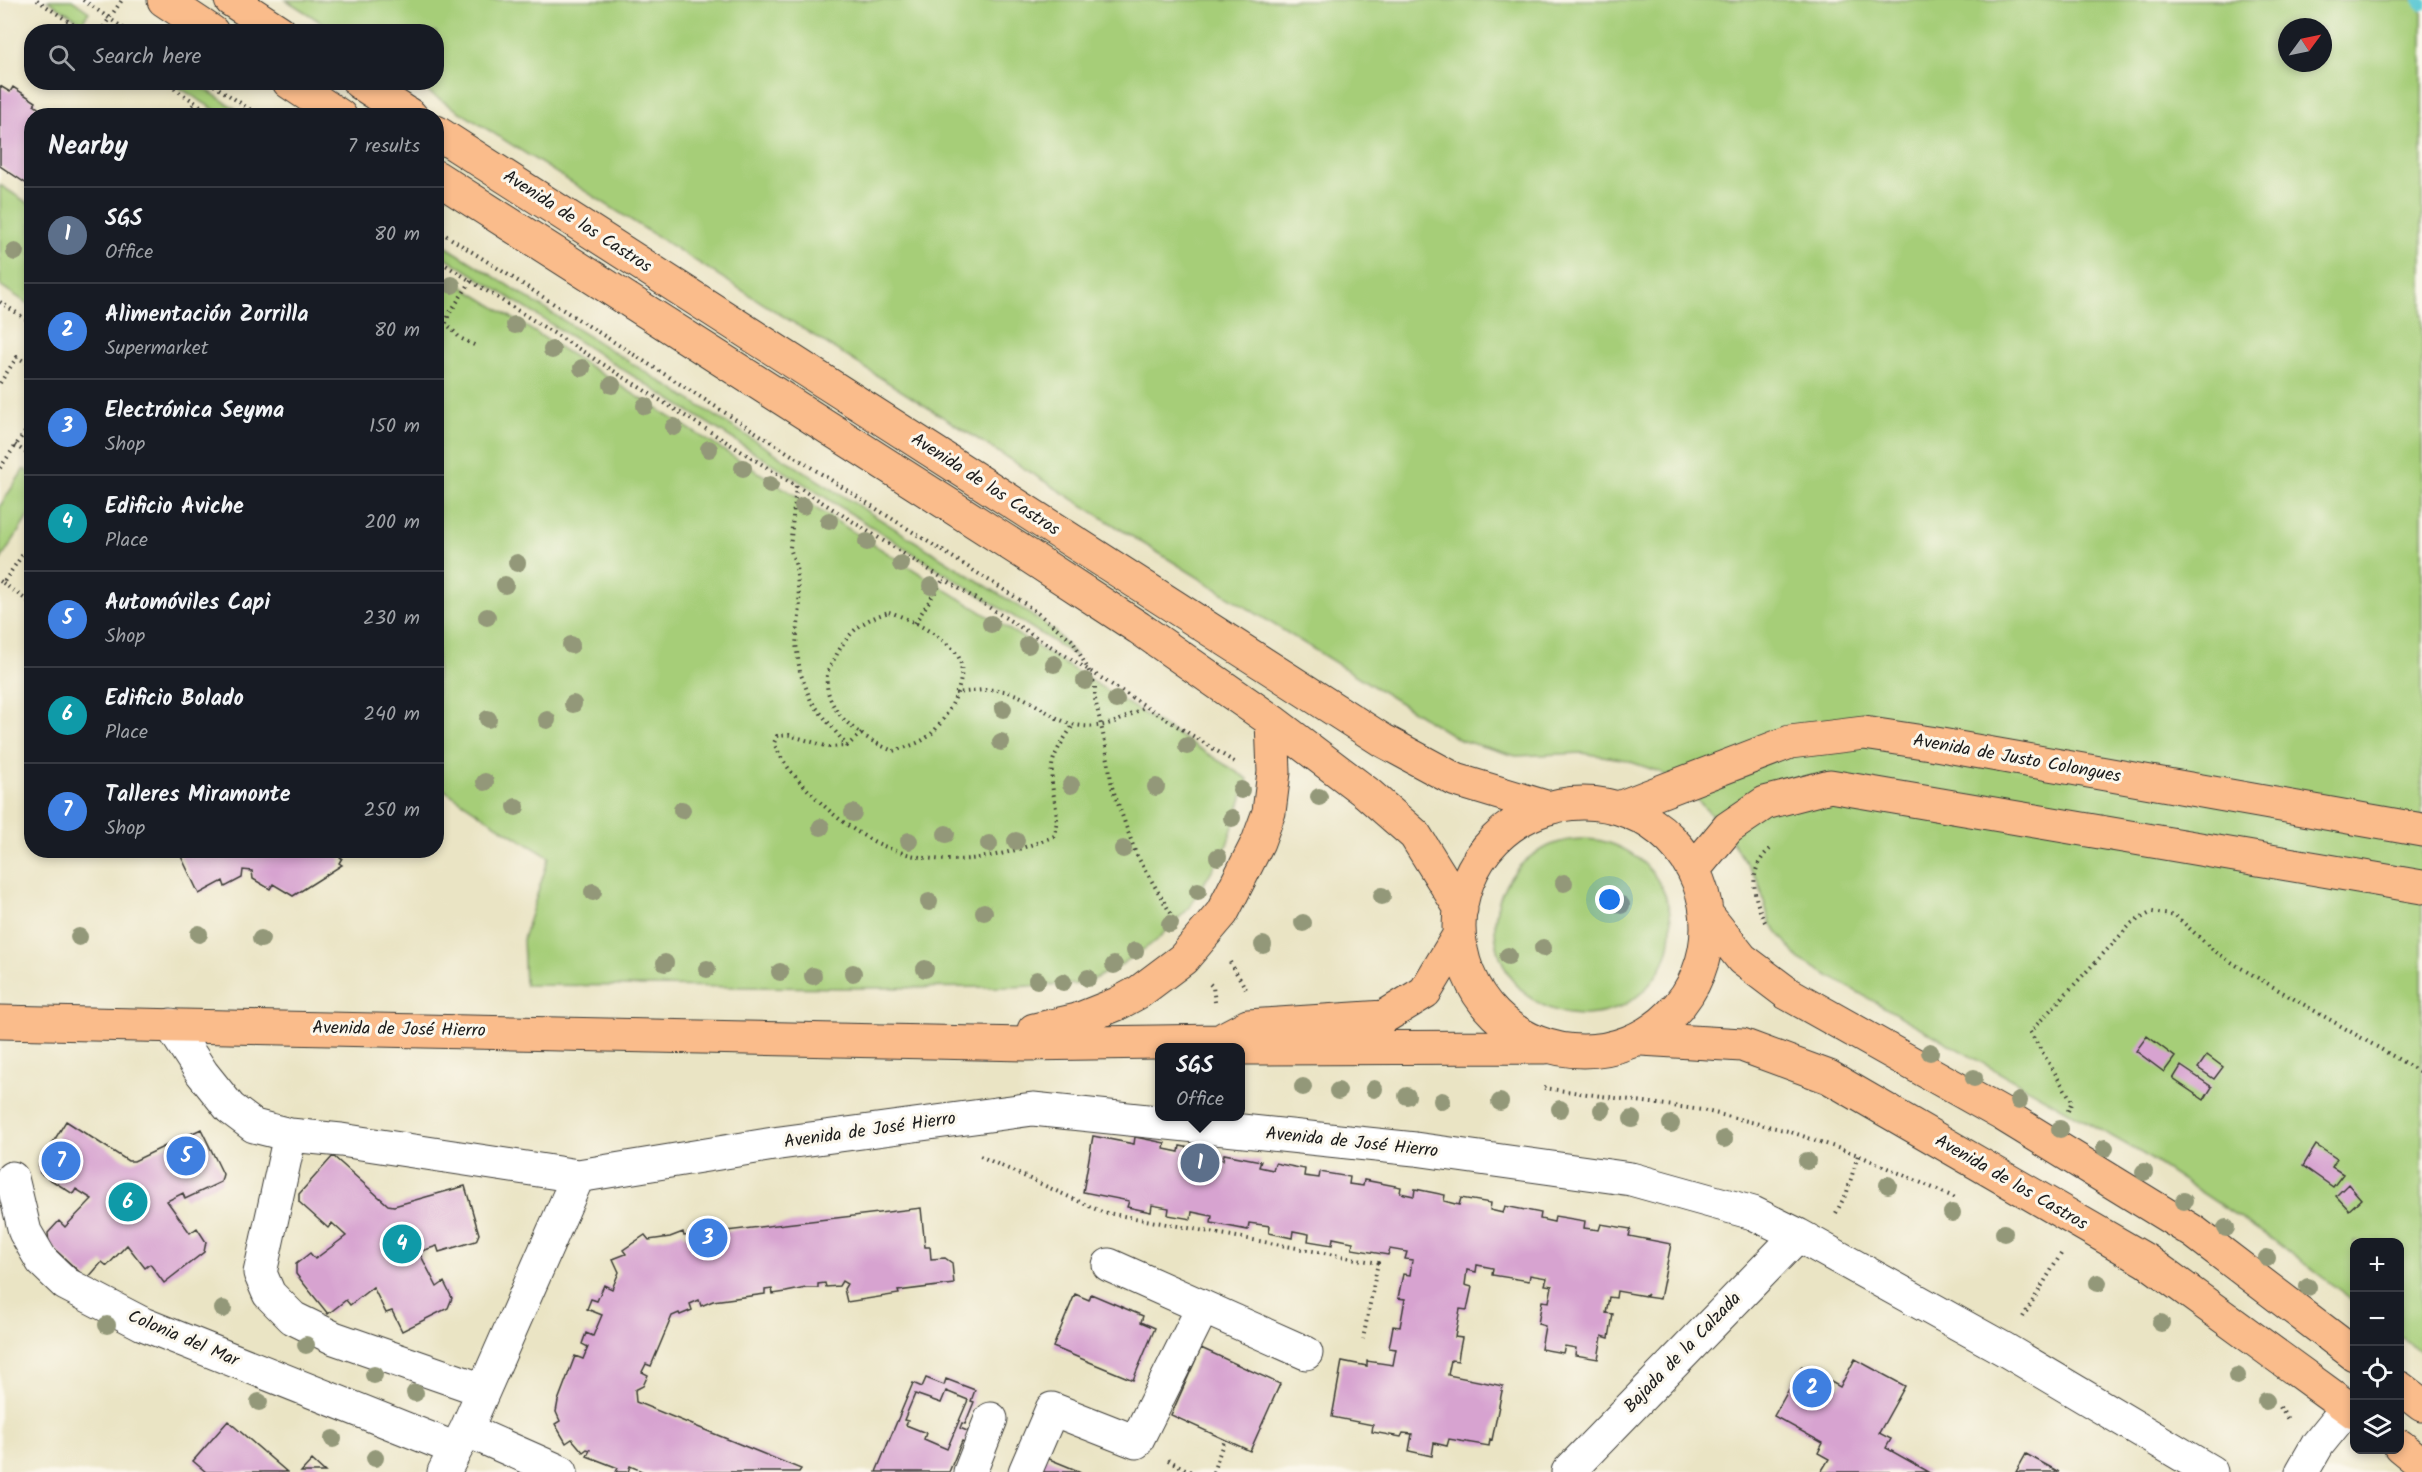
<!DOCTYPE html>
<meta charset="utf-8">
<style>
:root{--surface:#171b24;--page:#20242c;--text:#f1f3f6;--muted:#9ea1a6;--line:#363941;--accent:#d1495b}
body{margin:0;font-family:Kalam,sans-serif;background:var(--page);color:var(--text)}
.controls{position:absolute;right:18px;bottom:18px;display:grid;overflow:hidden;border-radius:12px;box-shadow:0 3px 9px #0003}
.controls button{width:54px;height:54px;display:grid;place-items:center;padding:0;border:0;border-bottom:2px solid var(--line);background:var(--surface);color:var(--text);font:30px sans-serif}
.compass{position:absolute;left:2278px;top:18px;width:54px;height:54px;border-radius:50%;background:var(--surface);box-shadow:0 3px 9px #0003;rotate:57deg}
.you{position:absolute;left:1610px;top:900px;width:21px;height:21px;margin:-15px;border:4px solid #fff;border-radius:50%;background:#1a73e8;box-shadow:0 0 0 9px #1a73e833}
.badge{display:grid;place-items:center;width:39px;height:39px;border-radius:50%;background:var(--accent);color:#fff;font-size:20px;font-weight:700}
.pin{position:absolute;translate:-50% -50%;border:3px solid #fff;box-shadow:0 2px 6px #0006}
.popup{position:absolute;left:1155px;top:1043px;width:90px;height:78px;box-sizing:border-box;display:grid;place-content:center;border-radius:12px;background:var(--surface);filter:drop-shadow(0 2px 4px #0005);font-size:20px;white-space:nowrap;color:var(--muted)}
.popup b{font-size:22px;color:var(--text)}
.popup::after{content:'';position:absolute;left:50%;top:100%;margin-left:-12px;border:12px solid transparent;border-top-color:var(--surface)}
.list{margin:0;padding:0;list-style:none}
h2{display:flex;justify-content:space-between;align-items:center;height:78px;margin:0;padding:0 24px;font-size:26px}
h2 small{font-size:20px;font-weight:400;color:var(--muted)}
.list li{display:grid;grid-template-columns:39px 1fr auto;gap:18px;align-items:center;box-sizing:border-box;height:96px;padding:0 24px;border-top:2px solid var(--line)}
.list b{display:block;font-size:22px;white-space:nowrap}
.list p{margin:0;font-size:20px;white-space:nowrap;color:var(--muted)}
.list em{font-size:20px;font-style:normal;color:var(--muted)}
.icon{flex:none;width:33px;height:33px;fill:none;stroke:currentColor;stroke-width:2;stroke-linecap:round;stroke-linejoin:round}
.map{position:relative;flex:none;width:2422px;height:1472px;overflow:hidden}
.search{position:absolute;background:var(--surface);box-shadow:0 3px 9px #0003;left:24px;top:24px;width:420px;height:66px;display:flex;align-items:center;gap:15px;box-sizing:border-box;padding:0 21px;border-radius:24px;color:var(--muted);font-size:22px}
.panel{position:absolute;background:var(--surface);box-shadow:0 3px 9px #0003;left:24px;top:108px;width:420px;height:750px;border-radius:24px}
.map>svg:first-child{display:block}
.green{fill:#a6ce78;stroke:#61754a;stroke-width:1.5;fill-rule:evenodd}
.lines{fill:none;stroke-linecap:round;stroke-linejoin:round}
.stream{stroke:#5dc9d4;stroke-width:12}
.building{fill:#d7a3d0;fill-rule:evenodd}
.minor-casing{stroke:#3b3a35;stroke-width:35}
.major-casing{stroke:#3b3a35;stroke-width:35}
.path{stroke:#3b3a35;stroke-width:4;stroke-dasharray:1.5 4.5;stroke-linecap:butt}
.minor{stroke:#fff;stroke-width:33}
.major{stroke:#fabc8b;stroke-width:33}
.tree{fill:#939879}
.labels{text-anchor:middle;dominant-baseline:central;stroke-width:6;stroke-linejoin:round;paint-order:stroke}
.street-label{font-size:18px;fill:#1c1c1c;stroke:#fbf7ec}
</style>
<div class="map">
<svg width="2422" height="1472" viewBox="0 0 2422 1472">
<rect width="100%" height="100%" fill="#fbf7ec"/>
<filter id="ink" filterUnits="userSpaceOnUse"><feTurbulence type="fractalNoise" baseFrequency=".0167" numOctaves="2"/><feDisplacementMap in="SourceGraphic" scale="12" xChannelSelector="R" yChannelSelector="G"/><feConvolveMatrix kernelMatrix="1 2 1 2 8 2 1 2 1" color-interpolation-filters="sRGB"/></filter>
<filter id="wash" filterUnits="userSpaceOnUse"><feTurbulence type="fractalNoise" baseFrequency=".008" numOctaves="4" result="noise"/><feDisplacementMap in="SourceGraphic" scale="24" xChannelSelector="R" yChannelSelector="G"/><feGaussianBlur stdDeviation="1.35" result="paint"/><feColorMatrix in="noise" values="0 0 0 0 0 0 0 0 0 0 0 0 0 0 0 0 0 1.4 0 .05"/><feComposite in="paint" operator="in"/></filter>
<g filter="url(#wash)">
<rect width="100%" height="100%" fill="#eae4c4"/>
<path class="green" d="M47,0h25l17,12 -7,10z
M286,0h2136v1353l-22,-17v-94h-46v59l-85,-64 -126,-83 -344,-195 -29,-36 -12,-43 -37,-54 -27,-30 -34,-24 -38,-13 -40,-6 -66,3 -56,-16 -332,-206 -714,-451 22,-1v-50l-101,-1zM2287,27h36v36h-36z
M172,83h24l49,32h-22z
M0,185l31,20v101l-31,-21z
M442,244l576,362 36,25 22,25 -639,-404z
M450,279l798,500 -21,66 -37,62 -34,34 -34,23 -37,20 -78,3 -148,1 -334,-3 -2,-46 26,-82 -46,-28 -66,-44 -1,-485z
M24,469l7,5v38l-31,49v-55z
M1495 927a88 88 0 1 1 176 0a88 88 0 1 1-176 0Z"/>
<g class="lines">
<path class="stream" d="M2419,0l3,4"/>
</g>
<g id="blocks">
<path class="building" d="M0,86l10,6 3,-5 23,15 -2,3 16,11h-18v68h-5l-27,-18z
M178,850h151l13,8 -3,5 3,2 -49,31 -20,-12 -3,5 -17,-10 -1,-8 -9,-1 -1,8 -17,9 -2,-6 -24,13z
M2147,1036l28,21 -11,15 -28,-21z
M2207,1055l16,12 -9,12 -16,-11z
M2181,1066l31,21 -8,13 -31,-21z
M66,1121l62,40h6l67,-32 22,45 -2,8 -36,17 -2,-6 -16,8 23,32 7,-5 9,14 -2,10 -40,31 -14,-19 -5,4 -18,-23 -20,21 -5,-4 -15,17 -38,-35 -1,-11 11,-12 6,6 27,-28 -16,-10 -3,5 -33,-21 -1,-8z
M1093,1136l41,8 1,-7 30,6 -1,6 15,3 1,-6 30,6 -1,6 14,2 1,-6 37,7 -2,6 14,3 2,-7 30,6 -1,7 15,2 1,-6 30,5 -1,7 14,2 1,-6 37,7 -1,6 14,3 1,-7 30,6 -1,6 15,4 2,-7 30,5 -1,7 13,3 2,-7 36,7 -1,6 14,3 1,-6 30,5 -1,7 15,2 2,-6 30,5 -2,7 42,8 -11,55 -14,-2 2,-3 -3,2 -28,-5 -1,7 -7,-1 -3,16 7,1 -4,24 -7,-2 -4,23 -23,-4 1,-7 -11,-2 -2,7 -22,-4 4,-23 -7,-2 4,-23 7,1 3,-16 -7,-1 2,-7 -17,-3 -1,6 -37,-6 1,-7 -16,-3 -1,7 -9,-2 -2,15 7,2 -5,23 -7,-1 -5,28 7,1 -3,15 -1,8 -7,-1 -3,15 55,11 -11,54 -2,-1 -1,7 -40,-7 -2,7 -13,-3 -2,13 -23,-5 3,-17 -9,-1 -2,4 -29,-5 1,-7 -41,-8 10,-56 25,5v-5l26,4 3,-16 -7,-1 4,-22 7,1 5,-28 -7,-1 5,-24 7,1 2,-15 -7,-1 2,-7 -17,-3 -2,6 -36,-6 1,-7 -20,-4 -1,7 -24,-4 1,-7 -16,-3 -1,7 -23,-5 1,-7 -21,-3 -1,7 -37,-7 1,-7 -20,-4 -1,7 -23,-4 1,-7 -17,-3 -1,7 -24,-5 2,-6 -46,-9z
M2316,1145l21,14 -5,8 11,7 -10,13 -30,-21z
M333,1156l55,49 6,1 71,-20 14,48 -3,7 -37,11 -2,-6 -18,6 18,35 7,-5 8,16 -4,10 -46,23 -10,-20 -6,2 -13,-26 -23,18 -4,-5 -18,14 -32,-40v-10l14,-11 5,6 31,-23 -14,-13 -4,5 -29,-26v-8z
M2348,1184l13,15 -12,11 -13,-14z
M921,1208l4,39h5l1,12 14,-1 7,5 2,21 -56,7 1,3 -52,8 -3,-13 3,-5 -5,-3 -3,5 -13,1 -1,-4 -7,1v4h-12l-20,4 -13,2 -1,-5 -7,1v4l-52,7 -12,5 -2,-6 -9,4 2,6 -12,5 -1,-2 -7,3 -21,50 -5,-2 -4,8 6,3 -5,11 -8,4 1,12 165,67 -2,3h-155l-14,-6 -2,6h-12l2,-4 -31,-12 3,-6 -3,-1 -4,3 -11,-13 -6,4 -11,-19 5,-3 -4,-9 2,-11 17,-45 8,3 5,-12 -6,-3 4,-11 7,3 9,-21 -15,-6 4,-10 6,2 7,-16 8,4 7,-17 -6,-13 13,-5 -3,-4 22,-15 4,5 21,-3 13,-5 1,4z
M1075,1294l14,6 2,-6 52,22 -2,6 14,6 -22,52 -80,-33z
M1201,1348l79,36 -30,67 -79,-36z
M1855,1359l50,27 -26,47 12,6 -5,9 43,24h-108l8,-13 -11,-6 5,-10 -49,-27 28,-50 38,21z
M926,1378l18,7 2,-6 29,11 -4,11 3,1 -9,22 -3,-1 -2,5 12,5 -5,10 -5,-2 -13,31h-73l37,-89 9,4zM946,1391l22,9 -21,49 -23,-10 2,-6 -20,-8 2,-4 -4,-1 11,-26 26,9z
M228,1421l59,51h-81l-13,-11z
M2026,1454l33,18h-43z
M1042,1456l39,16h-45z
M312,1460l13,12h-24z"/>
</g>
</g>
<g filter="url(#ink)">
<use href="#blocks" fill-opacity="0" stroke="#3b3a35" stroke-width="1.5"/>
<g class="lines">
<g class="minor-casing">
<path id="minor" d="M171,1025l31,48 28,35 24,18 36,9 51,5 237,36 202,-33 253,-34 382,40 216,30 122,34 45,22 206,114 207,123
M290,1135l-30,138 9,21 24,24 41,20 149,52
M12,1178l13,54 17,29 24,23 77,40 313,125
M1109,1265l197,88
M466,1430l95,42
M444,1472l22,-42 112,-254
M970,1472l21,-53
M1025,1472l27,-63 84,33 67,-135
M1568,1472l230,-237
M2302,1472l16,-28 30,-37"/>
</g>
<g class="major-casing">
<path id="major" d="M164,0l48,32
M231,0l49,32
M289,82l51,34
M359,82l52,34
M436,132l946,608 74,40 93,28
M436,177l593,379 110,72 133,93 95,72 48,42 46,74
M1459 927a124 124 0 1 1 248 0a124 124 0 1 1-248 0Z
M1621,807l169,-65 74,-9 66,10 492,87
M1694,869l34,-41 37,-25 65,-17 592,101
M1708,916l34,43 45,34 215,121 192,118 160,122
M0,1022l1026,22 195,-3 26,7 298,-1
M1034,1030l43,-10 40,-16 22,-12 44,-33 39,-46 36,-71 11,-30 5,-40 -2,-51
M1225,1038l23,-12 136,-9 41,-25 33,-55
M1641,1039l101,6 87,32 318,184 207,151
M2400,1388l22,17
M2400,1446l22,18"/>
</g>
<path class="path" d="M37,0l47,32
M83,0l46,32
M100,32l22,-32
M164,82l52,34
M209,82l51,34
M186,116l9,-14
M436,229l587,373 49,38 16,29 7,17v13l11,48 6,40 24,67 35,60
M436,259l800,504
M471,281l-22,33 -3,9 14,15 18,9
M0,302l32,21
M0,383l17,-26 15,9
M15,445l17,12
M0,468l32,-46
M796,486l-6,62 6,18 4,41 -4,37 4,28 11,29 36,45
M0,581l3,2 29,-42
M3,583l29,21
M889,612c18,5 62,28 70,46 10,22 -12,61 -28,76 -11,10 -25,13 -38,17 -31,-13 -70,-38 -66,-76 1,-7 7,-15 10,-21 12,-23 28,-35 52,-42z
M915,623l28,-43
M955,693c14,-1 29,-4 42,-3 22,2 40,16 58,27 32,18 62,8 90,-11
M861,733l-14,13 -18,1 -40,-12 -12,1 -3,7c11,25 24,37 44,57 71,70 147,74 236,36 8,-26 -5,-43 -2,-69 1,-14 14,-30 21,-42
M1765,922c-12,-24 -18,-53 5,-73
M1230,962l16,27
M1210,984l3,3 2,15
M1544,1088l158,22 86,21 70,24 100,44
M2068,1111l4,-10 -42,-69 102,-109 20,-11 24,4 37,34 26,17 183,106
M980,1156l122,56 276,51 -15,76
M1836,1213l11,-21 11,-37
M2023,1317l38,-63
M2280,1407l9,14
M1168,1460l23,12
M1213,1472l11,-31"/>
<use href="#minor" class="minor"/>
<use href="#major" class="major"/>
</g>
<g class="tree">
<circle cx="15" cy="252" r="9"/>
<circle cx="452" cy="285" r="9"/>
<circle cx="515" cy="325" r="9"/>
<circle cx="552" cy="350" r="9"/>
<circle cx="582" cy="368" r="9"/>
<circle cx="612" cy="385" r="9"/>
<circle cx="645" cy="406" r="9"/>
<circle cx="674" cy="427" r="9"/>
<circle cx="709" cy="449" r="9"/>
<circle cx="743" cy="468" r="9"/>
<circle cx="770" cy="485" r="9"/>
<circle cx="803" cy="506" r="9"/>
<circle cx="829" cy="521" r="9"/>
<circle cx="867" cy="542" r="9"/>
<circle cx="517" cy="563" r="9"/>
<circle cx="901" cy="564" r="9"/>
<circle cx="505" cy="585" r="9"/>
<circle cx="931" cy="586" r="9"/>
<circle cx="487" cy="617" r="9"/>
<circle cx="991" cy="624" r="9"/>
<circle cx="571" cy="645" r="9"/>
<circle cx="1028" cy="645" r="9"/>
<circle cx="1054" cy="664" r="9"/>
<circle cx="1085" cy="681" r="9"/>
<circle cx="1116" cy="700" r="9"/>
<circle cx="573" cy="704" r="9"/>
<circle cx="1003" cy="709" r="9"/>
<circle cx="488" cy="719" r="9"/>
<circle cx="547" cy="720" r="9"/>
<circle cx="1001" cy="742" r="9"/>
<circle cx="1187" cy="746" r="9"/>
<circle cx="485" cy="782" r="9"/>
<circle cx="1071" cy="785" r="9"/>
<circle cx="1156" cy="787" r="9"/>
<circle cx="1241" cy="790" r="9"/>
<circle cx="1319" cy="797" r="9"/>
<circle cx="516" cy="807" r="9"/>
<circle cx="682" cy="810" r="9"/>
<circle cx="853" cy="813" r="9"/>
<circle cx="1232" cy="818" r="9"/>
<circle cx="821" cy="827" r="9"/>
<circle cx="946" cy="834" r="9"/>
<circle cx="909" cy="841" r="9"/>
<circle cx="1016" cy="841" r="9"/>
<circle cx="989" cy="844" r="9"/>
<circle cx="1123" cy="849" r="9"/>
<circle cx="1218" cy="857" r="9"/>
<circle cx="1564" cy="883" r="9"/>
<circle cx="1198" cy="891" r="9"/>
<circle cx="593" cy="892" r="9"/>
<circle cx="1382" cy="896" r="9"/>
<circle cx="929" cy="902" r="9"/>
<circle cx="1621" cy="905" r="9"/>
<circle cx="984" cy="912" r="9"/>
<circle cx="1303" cy="923" r="9"/>
<circle cx="1170" cy="924" r="9"/>
<circle cx="199" cy="934" r="9"/>
<circle cx="79" cy="937" r="9"/>
<circle cx="261" cy="939" r="9"/>
<circle cx="1263" cy="945" r="9"/>
<circle cx="1543" cy="948" r="9"/>
<circle cx="1135" cy="951" r="9"/>
<circle cx="1508" cy="956" r="9"/>
<circle cx="665" cy="963" r="9"/>
<circle cx="1114" cy="965" r="9"/>
<circle cx="707" cy="969" r="9"/>
<circle cx="925" cy="969" r="9"/>
<circle cx="780" cy="972" r="9"/>
<circle cx="853" cy="973" r="9"/>
<circle cx="813" cy="976" r="9"/>
<circle cx="1088" cy="978" r="9"/>
<circle cx="1037" cy="980" r="9"/>
<circle cx="1063" cy="982" r="9"/>
<circle cx="1930" cy="1052" r="9"/>
<circle cx="1974" cy="1078" r="9"/>
<circle cx="1303" cy="1087" r="9"/>
<circle cx="1374" cy="1089" r="9"/>
<circle cx="1338" cy="1091" r="9"/>
<circle cx="1407" cy="1096" r="9"/>
<circle cx="1442" cy="1101" r="9"/>
<circle cx="2019" cy="1101" r="9"/>
<circle cx="1500" cy="1102" r="9"/>
<circle cx="1560" cy="1109" r="9"/>
<circle cx="1602" cy="1110" r="9"/>
<circle cx="1632" cy="1119" r="9"/>
<circle cx="1671" cy="1124" r="9"/>
<circle cx="2060" cy="1129" r="9"/>
<circle cx="1724" cy="1139" r="9"/>
<circle cx="2105" cy="1148" r="9"/>
<circle cx="1807" cy="1161" r="9"/>
<circle cx="2144" cy="1172" r="9"/>
<circle cx="1888" cy="1185" r="9"/>
<circle cx="2184" cy="1201" r="9"/>
<circle cx="1952" cy="1213" r="9"/>
<circle cx="2226" cy="1228" r="9"/>
<circle cx="2004" cy="1233" r="9"/>
<circle cx="2267" cy="1258" r="9"/>
<circle cx="2098" cy="1283" r="9"/>
<circle cx="2308" cy="1287" r="9"/>
<circle cx="223" cy="1309" r="9"/>
<circle cx="2161" cy="1323" r="9"/>
<circle cx="107" cy="1325" r="9"/>
<circle cx="306" cy="1345" r="9"/>
<circle cx="374" cy="1375" r="9"/>
<circle cx="2237" cy="1376" r="9"/>
<circle cx="415" cy="1393" r="9"/>
<circle cx="2266" cy="1401" r="9"/>
<circle cx="259" cy="1402" r="9"/>
<circle cx="333" cy="1439" r="9"/>
<circle cx="375" cy="1458" r="9"/>
</g>
</g>
<g class="labels">
<g class="street-label">
<text transform="translate(577 222) rotate(33)">Avenida de los Castros</text>
<text transform="translate(985 485) rotate(33)">Avenida de los Castros</text>
<text transform="translate(2017 759) rotate(10)">Avenida de Justo Colongues</text>
<text transform="translate(399 1030) rotate(1)">Avenida de José Hierro</text>
<text transform="translate(870 1131) rotate(-8)">Avenida de José Hierro</text>
<text transform="translate(1352 1143) rotate(6)">Avenida de José Hierro</text>
<text transform="translate(2011 1183) rotate(30)">Avenida de los Castros</text>
<text transform="translate(183 1339) rotate(23)">Colonia del Mar</text>
<text transform="translate(1683 1353) rotate(-46)">Bajada de la Calzada</text>
</g>
</g>
</svg>
<div class="controls">
<button>+</button>
<button>−</button>
<button><svg class="icon" aria-label="locate" viewBox="0 0 24 24"><circle cx="12" cy="12" r="6"/><path d="M12 2v4M12 18v4M2 12h4M18 12h4"/></svg></button>
<button><svg class="icon" aria-label="layers" viewBox="0 0 24 24"><path d="M12 4l9 5-9 5-9-5zM3 14l9 5 9-5"/></svg></button>
</div>
<svg class="compass" viewBox="-18 -18 36 36"><path d="M0-13l5 13h-10z" fill="#e53935"/><path d="M0 13l5-13h-10z" fill="#9ea1a6"/></svg>
<div class="you"></div>
<div class="pin badge" style="left:1200px;top:1163px;background:#5c6f8a">1</div>
<div class="popup"><b>SGS</b>Office</div>
<div class="pin badge" style="left:1812px;top:1388px;background:#3f7fe0">2</div>
<div class="pin badge" style="left:708px;top:1238px;background:#3f7fe0">3</div>
<div class="pin badge" style="left:402px;top:1244px;background:#0f9aa8">4</div>
<div class="pin badge" style="left:186px;top:1156px;background:#3f7fe0">5</div>
<div class="pin badge" style="left:128px;top:1202px;background:#0f9aa8">6</div>
<div class="pin badge" style="left:61px;top:1161px;background:#3f7fe0">7</div>
<div class="search"><svg class="icon" aria-label="search" viewBox="0 0 24 24"><circle cx="10" cy="10" r="6"/><path d="M15 15l6 6"/></svg>Search here</div>
<section class="panel">
<h2>Nearby<small>7 results</small></h2>
<ul class="list">
<li><span class="badge" style="background:#5c6f8a">1</span><div><b>SGS</b><p>Office</p></div><em>80 m</em></li>
<li><span class="badge" style="background:#3f7fe0">2</span><div><b>Alimentación Zorrilla</b><p>Supermarket</p></div><em>80 m</em></li>
<li><span class="badge" style="background:#3f7fe0">3</span><div><b>Electrónica Seyma</b><p>Shop</p></div><em>150 m</em></li>
<li><span class="badge" style="background:#0f9aa8">4</span><div><b>Edificio Aviche</b><p>Place</p></div><em>200 m</em></li>
<li><span class="badge" style="background:#3f7fe0">5</span><div><b>Automóviles Capi</b><p>Shop</p></div><em>230 m</em></li>
<li><span class="badge" style="background:#0f9aa8">6</span><div><b>Edificio Bolado</b><p>Place</p></div><em>240 m</em></li>
<li><span class="badge" style="background:#3f7fe0">7</span><div><b>Talleres Miramonte</b><p>Shop</p></div><em>250 m</em></li>
</ul>
</section>
</div>
